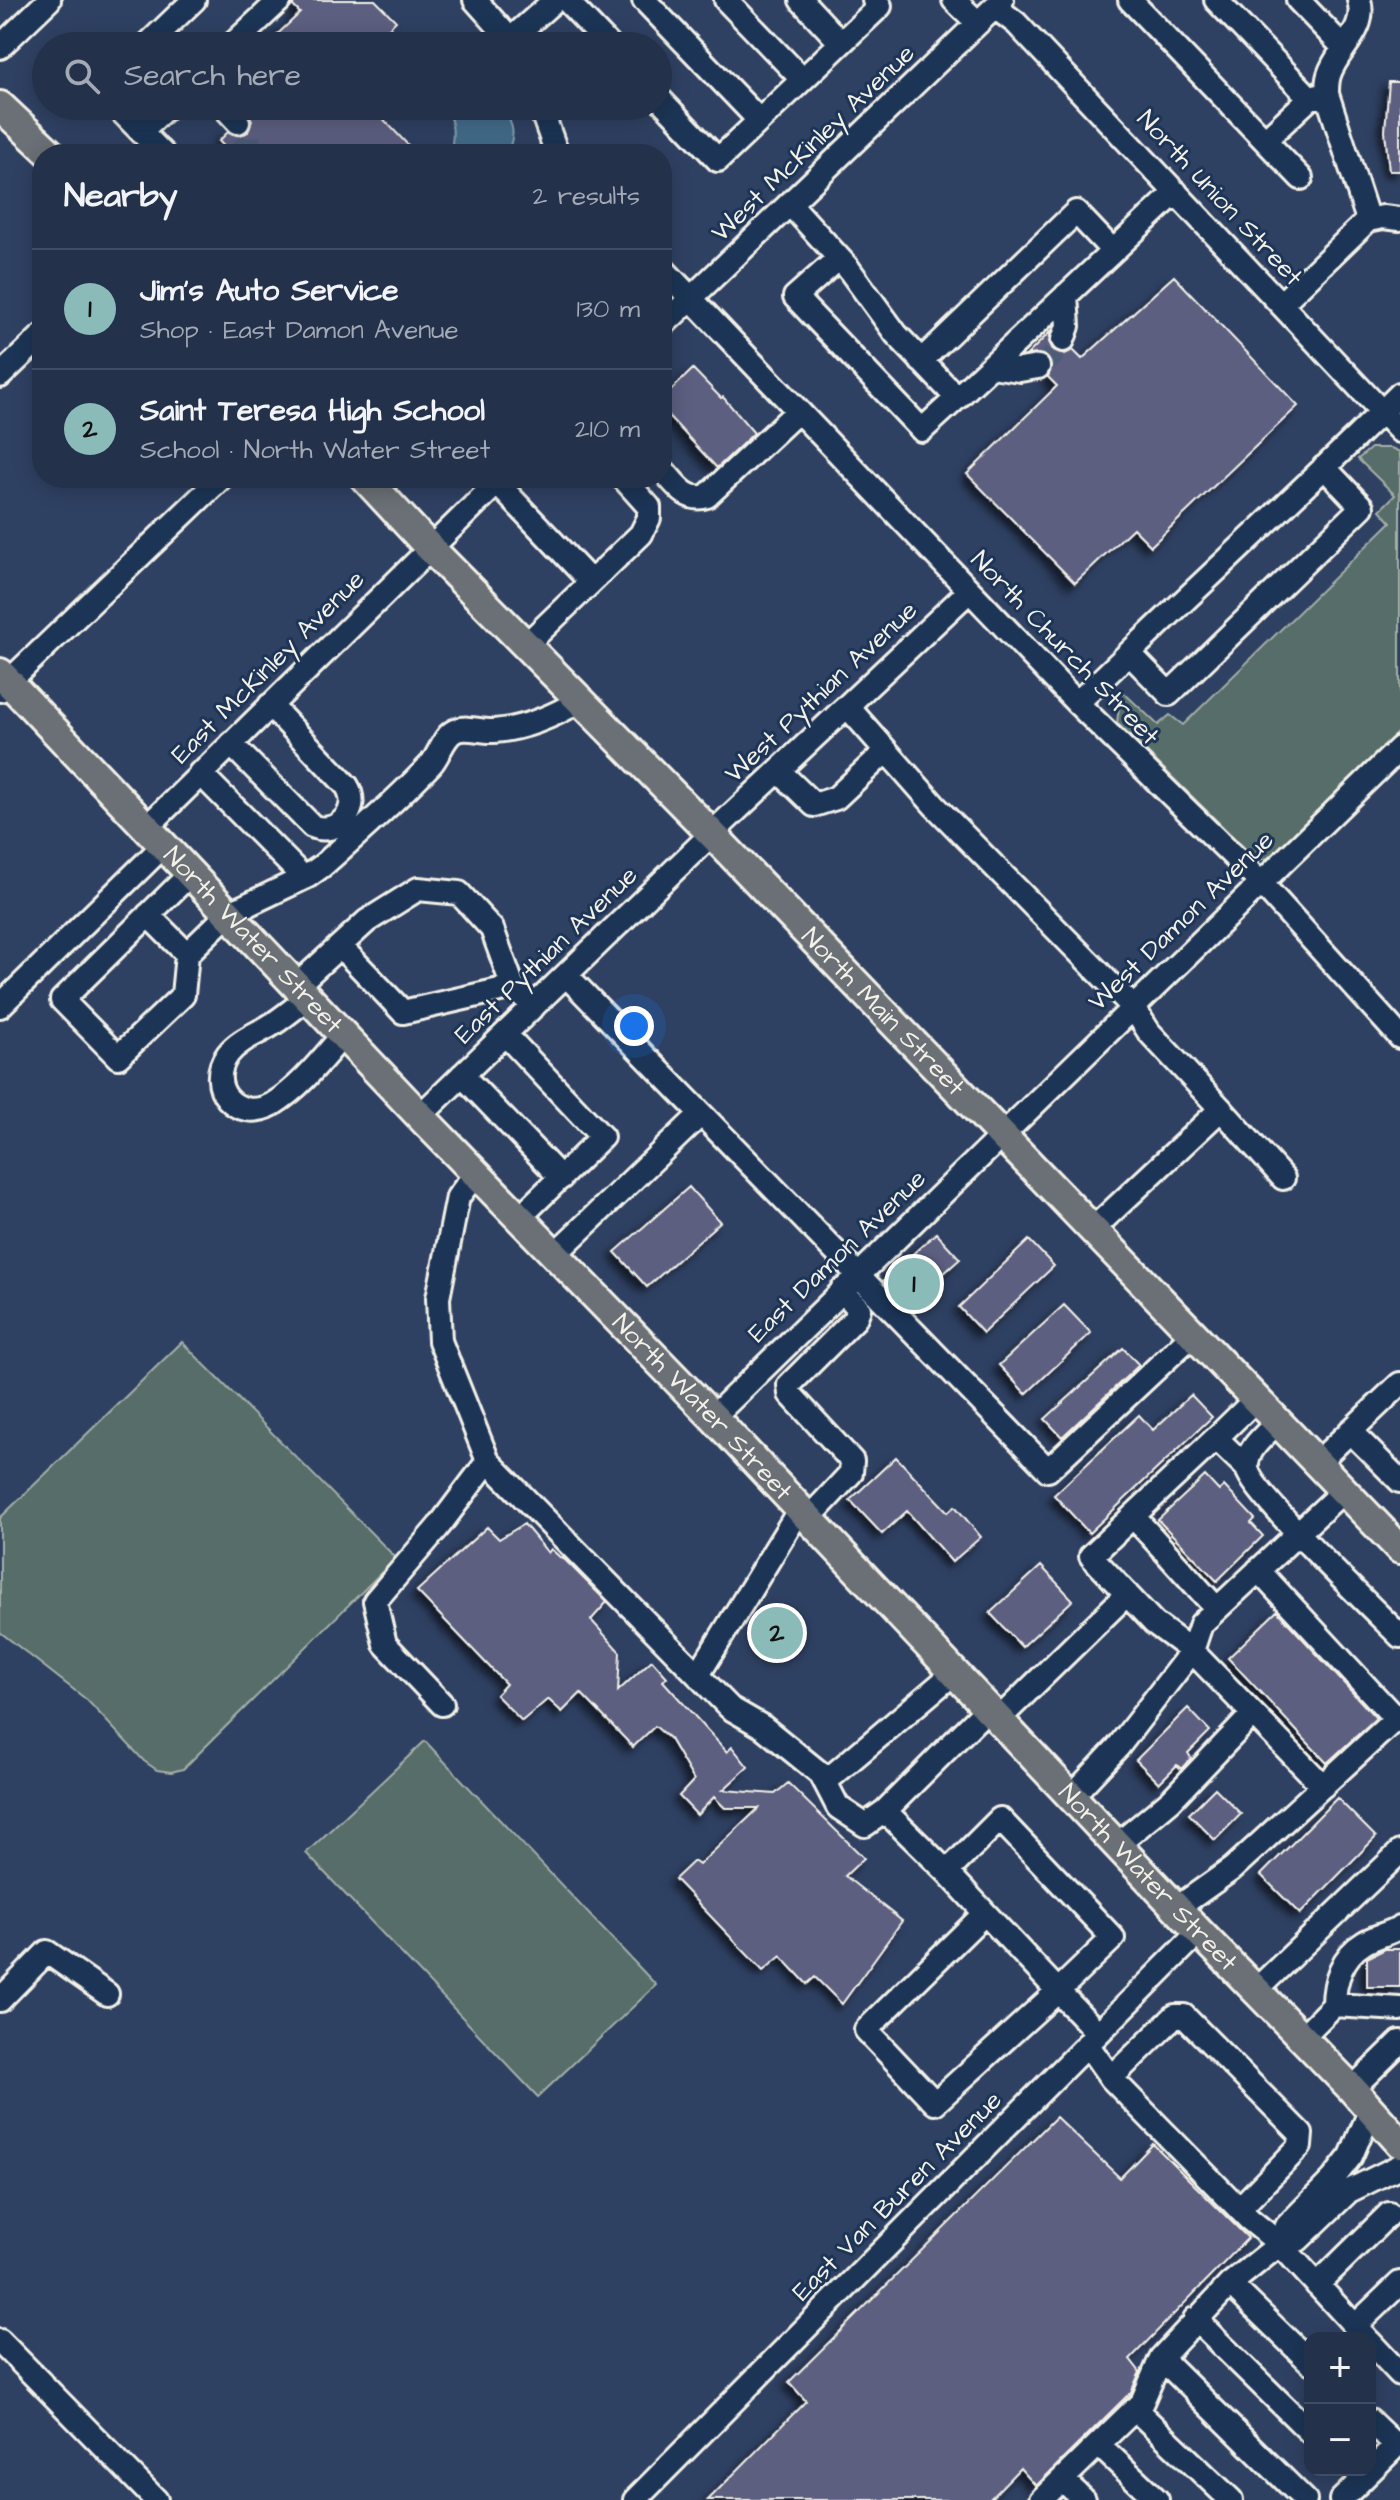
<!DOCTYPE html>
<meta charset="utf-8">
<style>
:root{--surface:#23314a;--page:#2b3951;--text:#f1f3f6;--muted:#a3a9b5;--line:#404c62;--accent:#8bbbb9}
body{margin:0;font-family:"Architects Daughter",sans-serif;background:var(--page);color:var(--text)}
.controls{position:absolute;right:24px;bottom:24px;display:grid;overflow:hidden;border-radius:16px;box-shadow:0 4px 20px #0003}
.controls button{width:72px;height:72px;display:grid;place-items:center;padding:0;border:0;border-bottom:2px solid var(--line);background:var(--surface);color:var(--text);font:40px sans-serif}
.you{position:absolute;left:634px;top:1026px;width:28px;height:28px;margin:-20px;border:6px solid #fff;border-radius:50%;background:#1a73e8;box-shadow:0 0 0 12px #1a73e833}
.badge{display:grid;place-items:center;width:52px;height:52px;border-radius:50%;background:var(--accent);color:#111;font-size:26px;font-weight:700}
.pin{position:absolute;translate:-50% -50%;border:4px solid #fff;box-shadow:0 2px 8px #0006}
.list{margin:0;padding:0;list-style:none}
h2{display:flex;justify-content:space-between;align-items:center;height:104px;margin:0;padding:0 32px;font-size:34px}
h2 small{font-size:26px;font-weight:400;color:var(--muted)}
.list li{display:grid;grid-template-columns:52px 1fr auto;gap:24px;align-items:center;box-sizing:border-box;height:120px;padding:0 32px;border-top:2px solid var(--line)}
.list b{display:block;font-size:30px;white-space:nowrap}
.list p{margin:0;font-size:26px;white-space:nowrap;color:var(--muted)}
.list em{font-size:26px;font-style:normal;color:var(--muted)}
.icon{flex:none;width:44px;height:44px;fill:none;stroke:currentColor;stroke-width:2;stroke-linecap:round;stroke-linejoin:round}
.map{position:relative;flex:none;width:1400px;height:2500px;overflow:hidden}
.search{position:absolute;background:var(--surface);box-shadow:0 4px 20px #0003;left:32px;top:32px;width:640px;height:88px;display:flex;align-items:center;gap:20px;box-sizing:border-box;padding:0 28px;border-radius:44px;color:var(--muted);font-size:30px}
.panel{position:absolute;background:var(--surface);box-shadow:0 4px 20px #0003;left:32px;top:144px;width:640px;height:344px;border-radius:32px}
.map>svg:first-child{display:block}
.green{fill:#576d69;stroke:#a6afa8;stroke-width:2}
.water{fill:#436c8b;stroke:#8aa1b0;stroke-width:2}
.building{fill:#5d5f81;stroke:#f4f1e8;stroke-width:2;filter:url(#shadow)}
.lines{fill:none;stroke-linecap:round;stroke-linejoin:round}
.minor-tunnel{stroke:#4d5b77;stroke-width:22;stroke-dasharray:22 11;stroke-linecap:butt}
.minor-casing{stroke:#f4f1e8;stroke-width:28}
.major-casing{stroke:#f4f1e8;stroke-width:34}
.minor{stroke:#1d3557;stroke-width:22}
.major{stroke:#6a7074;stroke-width:28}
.labels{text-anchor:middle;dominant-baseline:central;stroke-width:6;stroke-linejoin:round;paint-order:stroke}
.street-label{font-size:26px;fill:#f4f1e8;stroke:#1d3557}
</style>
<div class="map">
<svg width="1400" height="2500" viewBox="0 0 1400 2500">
<defs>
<filter id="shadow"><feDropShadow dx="-5.5" dy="5.5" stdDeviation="4" flood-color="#0009"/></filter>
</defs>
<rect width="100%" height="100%" fill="#2f4163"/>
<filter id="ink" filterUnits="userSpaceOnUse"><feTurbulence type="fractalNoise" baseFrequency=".0125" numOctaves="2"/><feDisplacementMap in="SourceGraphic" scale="16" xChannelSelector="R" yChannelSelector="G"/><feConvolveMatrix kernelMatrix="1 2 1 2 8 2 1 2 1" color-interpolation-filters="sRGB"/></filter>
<g filter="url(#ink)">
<path class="green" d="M1371,448h20l9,4v278l-131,128 -12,2 -140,-137 4,-33 37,35 12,-10 13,10 208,-203 -11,-12 15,-15 -37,-36z
M182,1342l214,216 -213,211 -12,3 -14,-2 -13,-9 -57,-61 -87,-68v-114z
M425,1741l231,244 -118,112 -232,-244z"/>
<path class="water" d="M445,106h58c10,20 14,28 3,48h-57c6,-15 5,-34 -4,-48z"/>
<path class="building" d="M294,0h81l21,21 -25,25h-106l35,-33 -7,-7z
M1389,82h11v89h-11l-4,-40z
M256,106h115l37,39 -10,9h-167l-12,-13 9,-9 12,4 8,-4 4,-12 -4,-7z
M1174,276l124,130 -147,140 -18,-18 -58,55 -108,-109 90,-88 -9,-9 4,-12 -4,-7 -6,-4 -15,1 24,-24 -2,11 4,8 12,4 8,-4 9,9z
M693,369l28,29 2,-1 31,36 -37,35 -55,-59v-10z
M689,1187l31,35 -73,65 -32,-35z
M936,1233l24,26 -53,47 -24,-25z
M1029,1240l25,26 -71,67 -24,-26z
M1064,1305l27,28 -65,61 -27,-29z
M1123,1348l16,17 -77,72 -17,-18z
M1191,1395l21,22 -123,116 -35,-38 85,-80 14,15z
M896,1457l52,55 7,-6 26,31 -29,25 -45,-51 -25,23 -32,-34z
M1205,1476l14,15 5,-5 31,33 -4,4 12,13 -46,45 -59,-61z
M524,1524l24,29 3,-4 11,10 1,-1 44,44 -16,18 29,32 -2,39 34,-31 15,17 -4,4 64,71 5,-5 16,20 -25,23 52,4 13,-11 76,75 -19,18 57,45 -60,83 -27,-27 -8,7 -26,-28 -18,15 -88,-92 19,-18 5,4 60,-57h-34l-11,-11 -17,18 -18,-19 15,-16 -24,-41 -15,-13 -22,21 -52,-54 -19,19 -14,-13 -26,22 -26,-26 10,-11 -89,-93 70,-64 12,12z
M1041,1566l32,34 -51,47 -32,-34z
M1277,1611l99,107 -49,45 -99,-105z
M1188,1708l22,23 -22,22 3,5 -10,11 -4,-4 -18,18 -23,-23z
M1215,1788l26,26 -26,26 -26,-26z
M1337,1798l39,39 -76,77 -39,-39z
M1385,1949h15v38h-33v-29z
M1056,2117l64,61 33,-34 95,94 -118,121 10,13 -9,20 -95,94 -16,-18 -31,32h-281l98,-99 -17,-19z"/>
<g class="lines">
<path class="minor-tunnel" d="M237,154l13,-13 -1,-6 -11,-13
M1038,367l14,-10 11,-17"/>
<g class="minor-casing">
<path id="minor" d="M475,0l41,46
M566,0l44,46
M644,0l115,120
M726,0l76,79
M801,0l40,43
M954,0l24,23
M1130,0l171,178
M1216,0l94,98
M1298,0l46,48
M995,7l21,16 384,408
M511,39l44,-39
M146,46l48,-46
M231,46l49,-46
M0,47l49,-47
M658,97l60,63 162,-154 -6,-6
M116,106l47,48
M223,106l15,16
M540,106l17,48
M141,131l27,-25
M1265,140l45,-42 13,-3
M790,204l58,64 48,66 61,64 219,-206
M1368,220l15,-3 17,2
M839,258l-44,39 127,133 35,-32
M662,268l415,435 184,180 139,154
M1281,304l87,-84 -41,-126c0,-6 0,-13 2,-19 8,-26 39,-45 30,-75
M662,326l340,-326
M1063,340l5,-14 -2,-31
M921,361l155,-149 37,39
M991,366l29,4 18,-3
M0,376l42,-40
M1324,467l38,40 -193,187 -40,-41c90,-86 182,-171 271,-259
M662,469c13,14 24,34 45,27l91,-85
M497,483l94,99
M526,645l115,-111 8,-16v-11l-26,-29
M0,690l221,-212
M1077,703l52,-50
M847,706l88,100 198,201 16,25 72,77 -129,121
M231,744l81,82c25,11 50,-16 35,-40l-77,-81
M779,771l35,34 22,-7 50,-47
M200,773l104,105
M146,828l356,-350
M190,874l-128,126 56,57 65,-62 4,-41 41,-40 80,-38 14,-10c37,-33 75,-66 109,-102 9,-10 13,-30 26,-34 11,-4 25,2 37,1 31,-2 60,-15 87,-31
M148,915l39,39
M340,946l63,66 110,-25
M566,975l482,495 144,-135
M296,986l71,-65 51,-32 41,4 33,36 21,58 21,19
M308,998c-13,9 -26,21 -40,29 -14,8 -30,14 -40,27 -24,33 9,70 45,50 28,-17 49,-45 70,-69
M0,1006l163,-160
M505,1034l97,103 -83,81
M462,1075l99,103
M1221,1109l62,69
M420,1116l305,-295 244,-230
M476,1173l-18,24 -20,101 2,43 48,120 242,247 33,19 58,47 17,33 27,18 20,-14 62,61
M555,1254l146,-140
M713,1417l687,-669
M1277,1423c-11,11 -32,27 -30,45 2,22 130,145 153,168
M1350,1431l50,50
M1316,1464l84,-80
M1247,1468l-31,-30 39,-38
M1133,1516l83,-78
M809,1518l42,-45 1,-12 -62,-67 -1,-9 66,-66 4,-10 -17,-19
M1258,1570l138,149
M1217,1609l-84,-93 -42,40 63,67 38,28 131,135
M698,1675l102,-166
M442,1704l-57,-60 -10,-43 64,-75 49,-65
M999,1719l128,-125
M825,1782l130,-110
M1072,1796l46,-49 74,-96 9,-27 142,-133
M885,1811l103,-103
M1117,1845l54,-45 82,-86
M1177,1908l55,-39 168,-154
M985,1913l73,78 55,-53 -113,-119 -53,53 38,41 -119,117 69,73 123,-112 40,42
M1257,1989l143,-137
M0,2000l47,-48 60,42
M1334,2005l66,4
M1302,2037l32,-32c0,-24 8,-49 30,-62 11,-7 25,-9 36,-16
M1087,2044l24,34 138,141 31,25 86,94
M1111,2078l64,-62h9l117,118 -1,12 -61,63
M1352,2089l48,-47
M1280,2244l7,-18 46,-47 18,-23 20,-47
M1230,2284l80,78
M1317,2285l72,-71
M1195,2319l115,113
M1355,2326l45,-43
M0,2341l156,159
M1370,2342l30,32
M1161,2358l144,142
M1135,2409l96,91
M1370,2421l26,25
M1099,2445l58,55
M1063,2480l21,20
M635,2500l564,-568
M1041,2500l101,-98 19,-44 69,-74 50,-40 18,-4 51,-49 51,-25
M1341,2500l59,-58"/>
</g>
<g class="major-casing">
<g id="major">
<path d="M0,106l51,48"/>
<path id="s1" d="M365,478l65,70 282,286 688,715"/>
<path id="s2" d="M0,673l420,443 293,301 486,515 153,157 48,54"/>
</g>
</g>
<use href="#minor" class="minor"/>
<use href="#major" class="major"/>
</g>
</g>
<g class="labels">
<g class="street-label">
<text transform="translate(813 143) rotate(-44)">West McKinley Avenue</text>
<text transform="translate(1220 198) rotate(47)">North Union Street</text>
<text transform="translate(1065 648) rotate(46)">North Church Street</text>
<text transform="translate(268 667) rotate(-45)">East McKinley Avenue</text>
<text transform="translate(821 692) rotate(-43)">West Pythian Avenue</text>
<text transform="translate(1181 921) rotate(-44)">West Damon Avenue</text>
<text stroke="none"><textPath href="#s2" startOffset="368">North Water Street</textPath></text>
<text transform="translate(546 955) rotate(-44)">East Pythian Avenue</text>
<text stroke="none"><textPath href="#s1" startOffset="744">North Main Street</textPath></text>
<text transform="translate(837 1256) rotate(-44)">East Damon Avenue</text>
<text stroke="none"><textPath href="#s2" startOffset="1016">North Water Street</textPath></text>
<text stroke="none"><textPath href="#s2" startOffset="1664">North Water Street</textPath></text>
<text transform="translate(897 2196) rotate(-45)">East Van Buren Avenue</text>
</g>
</g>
</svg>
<div class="controls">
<button>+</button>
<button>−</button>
</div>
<div class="you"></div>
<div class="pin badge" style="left:914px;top:1284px">1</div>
<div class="pin badge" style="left:777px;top:1633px">2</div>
<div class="search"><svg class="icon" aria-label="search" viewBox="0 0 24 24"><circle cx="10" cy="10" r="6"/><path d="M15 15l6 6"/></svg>Search here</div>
<section class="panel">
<h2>Nearby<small>2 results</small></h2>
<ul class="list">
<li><span class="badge">1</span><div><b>Jim's Auto Service</b><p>Shop · East Damon Avenue</p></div><em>130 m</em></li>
<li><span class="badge">2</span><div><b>Saint Teresa High School</b><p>School · North Water Street</p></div><em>210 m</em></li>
</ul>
</section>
</div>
